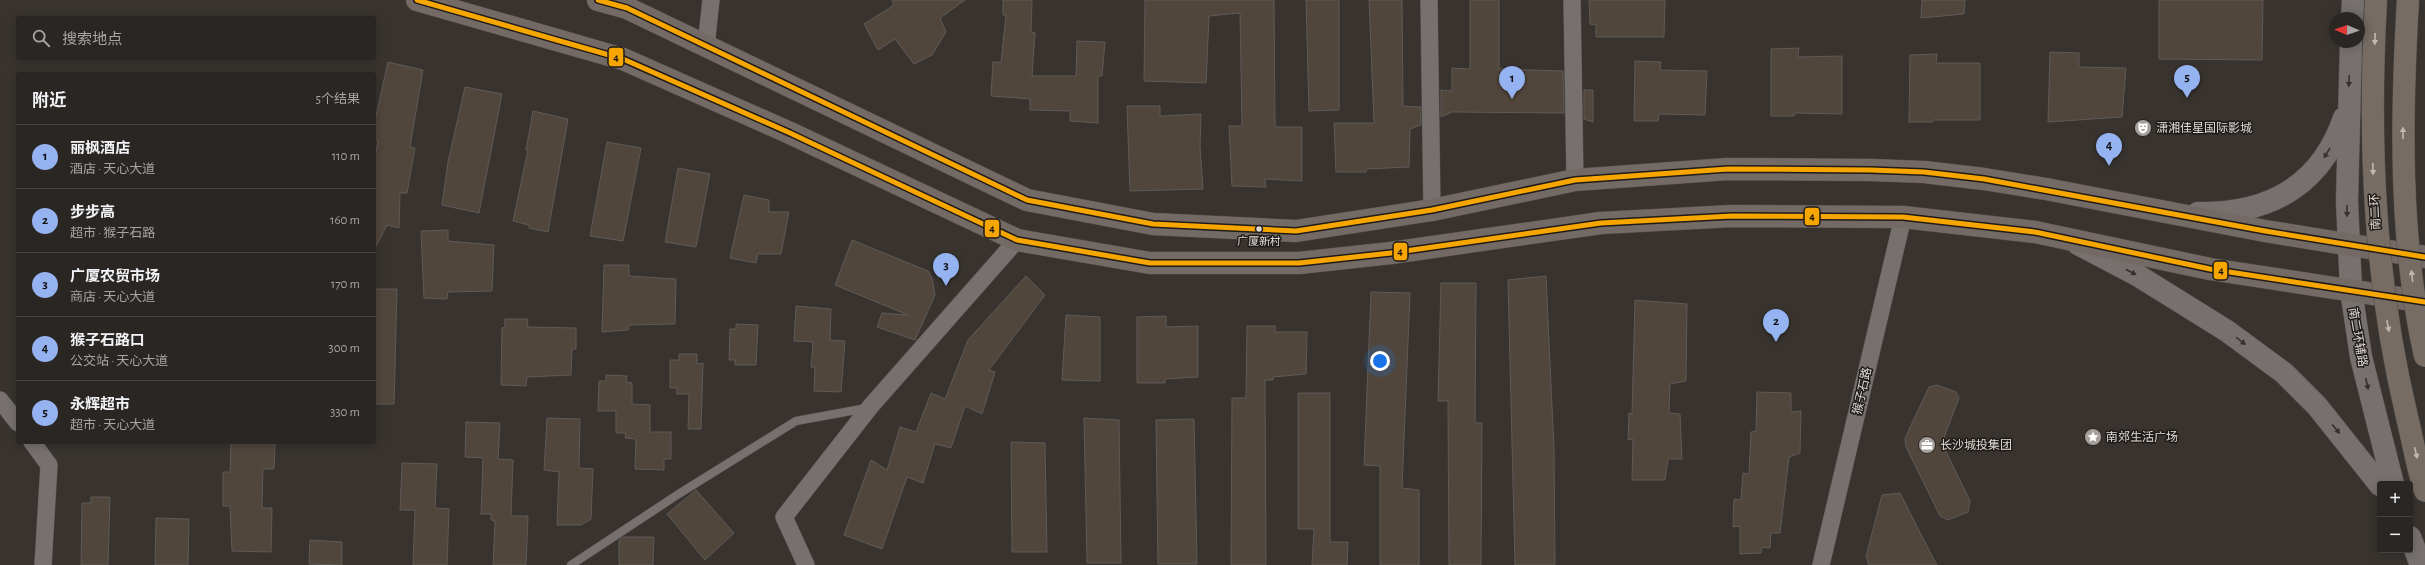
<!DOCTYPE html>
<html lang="zh">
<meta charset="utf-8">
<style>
:root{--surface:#2a2623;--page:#322e2b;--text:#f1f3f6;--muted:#a5a5a6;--line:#464341;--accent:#95b2f1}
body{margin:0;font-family:"Alegreya Sans","Noto Sans SC",sans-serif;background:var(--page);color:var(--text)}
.controls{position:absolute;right:12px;bottom:12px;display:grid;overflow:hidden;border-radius:4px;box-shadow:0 2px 10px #0003}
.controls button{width:36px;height:36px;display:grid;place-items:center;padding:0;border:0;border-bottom:1px solid var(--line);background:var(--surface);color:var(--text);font:20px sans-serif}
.compass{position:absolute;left:2329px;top:12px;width:36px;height:36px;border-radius:50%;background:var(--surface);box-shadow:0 2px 10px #0003;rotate:272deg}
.you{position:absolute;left:1380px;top:361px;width:14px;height:14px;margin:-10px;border:3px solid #fff;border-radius:50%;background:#1a73e8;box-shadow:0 0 0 6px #1a73e833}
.badge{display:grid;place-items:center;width:26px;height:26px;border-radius:50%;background:var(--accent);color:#111;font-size:13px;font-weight:700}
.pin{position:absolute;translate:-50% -33px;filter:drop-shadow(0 1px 2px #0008)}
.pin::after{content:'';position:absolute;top:21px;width:14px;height:12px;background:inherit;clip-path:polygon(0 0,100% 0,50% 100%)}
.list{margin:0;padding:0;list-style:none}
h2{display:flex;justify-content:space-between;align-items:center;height:52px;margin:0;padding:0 16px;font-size:17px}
h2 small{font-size:13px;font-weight:400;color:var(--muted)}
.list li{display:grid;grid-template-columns:26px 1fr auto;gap:12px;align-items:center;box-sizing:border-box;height:64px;padding:0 16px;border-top:1px solid var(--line)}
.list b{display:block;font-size:15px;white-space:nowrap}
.list p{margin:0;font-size:13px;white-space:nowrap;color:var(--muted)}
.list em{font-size:13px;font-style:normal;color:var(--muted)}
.icon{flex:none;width:22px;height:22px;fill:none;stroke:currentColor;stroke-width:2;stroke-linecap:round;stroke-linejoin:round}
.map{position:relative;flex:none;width:2425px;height:565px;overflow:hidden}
.search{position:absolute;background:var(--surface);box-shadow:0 2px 10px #0003;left:16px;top:16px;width:360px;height:44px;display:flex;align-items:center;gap:10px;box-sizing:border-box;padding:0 14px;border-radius:4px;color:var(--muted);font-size:15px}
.panel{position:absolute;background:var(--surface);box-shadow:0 2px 10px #0003;left:16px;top:72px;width:360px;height:372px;border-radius:4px}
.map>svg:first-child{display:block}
.building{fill:#51463c;stroke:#5f5a57}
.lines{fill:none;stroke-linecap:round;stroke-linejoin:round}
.service-casing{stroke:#56514d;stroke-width:9}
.minor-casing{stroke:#56514d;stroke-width:18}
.secondary-casing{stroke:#56514d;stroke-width:23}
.primary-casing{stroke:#56514d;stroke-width:23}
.service{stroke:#76716f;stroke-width:8}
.minor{stroke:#76716f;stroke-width:17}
.secondary{stroke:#76716f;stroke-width:22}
.primary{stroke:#746a65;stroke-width:22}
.trunk-bridge-casing{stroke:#56514d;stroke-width:23;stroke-linecap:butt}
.trunk-bridge{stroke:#766c64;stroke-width:22}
.bus-1-casing{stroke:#1f1b18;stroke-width:8}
.bus-1{stroke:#f7a600;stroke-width:5}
.oneway{fill:#c0b9b3}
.oneway2{fill:#35302e}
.bus-dot{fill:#e0dad5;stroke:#1f1b18;stroke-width:1.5}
.labels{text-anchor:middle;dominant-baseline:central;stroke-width:3;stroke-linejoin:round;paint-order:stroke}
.bus-label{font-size:11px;fill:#e0dad5;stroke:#1f1b18}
.poi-label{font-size:12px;fill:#e0dad5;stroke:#1f1b18;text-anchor:start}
.street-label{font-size:12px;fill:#e0dad5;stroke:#1f1b18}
.line-badge{stroke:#1f1b18;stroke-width:1.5}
.pale-badge-label{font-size:11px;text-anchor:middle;font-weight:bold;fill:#111}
</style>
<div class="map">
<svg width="2425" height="565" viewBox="0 0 2425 565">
<rect width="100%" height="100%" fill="#38332f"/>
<path class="building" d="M892,0h73l-25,18 6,14 -14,23 -18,9 -19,-25 -17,11 -14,-26 30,-19z
M1003,0h29l-1,32 4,1 -3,43h44l1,-35 28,1 -3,34h-4v47l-28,-2v-10l-40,-1v-11l-39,-3 2,-34h8l5,-47h-3z
M1145,0h129l1,127h27v54l-37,-2 1,8 -34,-1 -3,-60h13l-2,-113 -31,3 -3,67 -62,-2z
M1306,0h33v110l-30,1z
M1369,0h33l1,106 18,1v18l-11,4 -1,38 -43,2v3h-30l-2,-49h40z
M1470,0h29v69l64,2 1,42 -112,-1 -11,5v-27l11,1v-23l18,1z
M1589,0h76l-1,37h-68v-12l-6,-1z
M1922,0h43l-1,14 -43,4z
M2159,0h104l-1,60 -103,-1z
M1799,48l-1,9 44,-1v58l-47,-1 -1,3h-23v-67z
M2050,52l29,1v14l47,1 -4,49 -74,5z
M1937,54l-1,9h44v57h-47v2h-24l1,-67z
M1635,61l26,1 -1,8 47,1 -2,44 -46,-1 -1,7h-24z
M388,62l35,8 -13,77 5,1 -8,45h-7l-1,35 -12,-3 -13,25v-88l4,-21 -4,-2v-14z
M465,87l37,7 -23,119 -37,-8 6,-43z
M1584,90h9v32l-9,-3z
M1127,106h33v10l41,-2 -1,33 3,42 -73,2z
M533,111l35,8 -20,113 -19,-4v-3l-16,-4 15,-71h-2z
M607,142l34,6 -18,93 -33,-5z
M678,168l32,6 -14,73 -31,-5z
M744,195l25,5v12h20l-8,42h-23l-2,9 -26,-5z
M448,230v11l46,4 -2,46 -44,1 -1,7 -23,-1 -3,-67z
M852,240l76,31 4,7 3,17 -20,45 -38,-13 5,-14 26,2 -73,-30z
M604,265h25v11l47,3 -1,45 -46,1 -1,5 -26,2z
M1026,276l19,19 -56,75 6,2 -13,42 -17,-8 -14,42 -16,-4 -12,39 -16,-6 -25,72 -38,-14 27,-75 16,10 13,-43 16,5 15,-39 14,6 23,-59z
M1546,276l8,174 1,115h-40l-7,-285z
M1441,283h35l-1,140h7l-1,142h-32l-1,-164h-10z
M374,289h23l-3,115h-20z
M1371,292l39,1 -8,195 17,2v75h-39v-99l-16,-1z
M1635,300l52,4 -1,77 -16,3 -1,29 11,1 2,45h-14l-3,21h-33l1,-41 -5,1 1,-27 3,1z
M796,306l35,3 -1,31 15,1 -4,51 -27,-1 1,-24h-4l2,-25 -19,-1z
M1066,315l34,2v64l-38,-1z
M1166,316v11l32,-1v51l-33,2v4h-28v-66z
M505,319h22l1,8 48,1v21h-4l-1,26 -44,2 -1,9 -25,-1 1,-57 3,-1z
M736,324l22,1 -2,40h-21v-5h-6l1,-31h6z
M1247,326h28v6h32l-1,42 -33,3v3h-8l1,185h-35l1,-167h14z
M679,354h18v10l6,-1 -2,66h-13l1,-35h-12v-6h-7v-28h9z
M606,375l21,1 -1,6 6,1v21l18,1v27h21v27h-7v11l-29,-1 1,-30 -11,-1 1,-5h-10v-22h-18l1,-30h7z
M1937,385l19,7 3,6 -17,45 28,58 -2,11 -20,8 -8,-4 -34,-69 -1,-9 24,-51z
M1757,392l34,1v19l10,-1 -1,42 -11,4 -9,76h-9l-1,15 -8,-1 -1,6 -21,1v-28l-7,1 1,-28 7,1 2,-27 6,1 2,-42 5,-1z
M1298,393h32v149h18l-1,23h-35l2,-36h-16z
M547,418l33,1 -1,49 14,1 -2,50 -10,6h-24l2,-53 -15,-2z
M1084,418l35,2 2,143h-34z
M1194,419l3,145h-39l-2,-144z
M466,422l34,1 -2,36 15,1 -2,56h17l-2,49h-33l2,-44 -4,-1v-6h-10l2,-56 -18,-1z
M231,442h44l-1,27h-11l-1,39h10l-1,44 -39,-1 -2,-45h-7v-34h7z
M1011,442l34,1 2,109h-35z
M402,463l35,1 -2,44 14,1 -2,56h-34l2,-55h-15z
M696,490l38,43 -29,27 -38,-46z
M1900,493l30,59 7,13h-68l-3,-9 16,-61z
M91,497h19l-2,68h-27l1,-62h9z
M156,518l33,1 -1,46h-33z
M623,537h31l-1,28h-34v-25z
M310,540l32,2v23l-33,-1z"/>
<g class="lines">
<g class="service-casing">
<path id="service" d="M571,565l106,-70 119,-74 71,-13"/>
</g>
<g class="minor-casing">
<path id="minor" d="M1429,0l3,210
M1572,0l3,180
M706,46l5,-46
M0,400l18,23
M32,442l17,23 -6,100
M806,565l-22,-48 86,-110 147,-167
M1821,565l82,-348"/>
</g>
<g class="secondary-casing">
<path id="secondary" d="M2352,18l1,-18
M2351,42l-4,159 4,89 10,67 32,127
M2198,213c70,1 122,-26 146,-95
M2078,244l59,31 90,56 57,42 33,33 63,79
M2410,537l11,28"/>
</g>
<g class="primary-casing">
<path id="primary" d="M417,0l206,59 167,74 227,107 133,23h149l92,-10 210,-30 131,-7 171,1 132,15 175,37 215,33
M598,0l29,8 400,192 126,24 143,7 136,-21 143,-30 153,-11 142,1 54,2 60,7 62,10 219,42 160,26"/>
</g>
<use href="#service" class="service"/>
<use href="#minor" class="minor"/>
<use href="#secondary" class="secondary"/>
<use href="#primary" class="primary"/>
<g class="trunk-bridge-casing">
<path id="trunk-bridge" d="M2376,0c-8,142 -2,279 31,417 6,24 10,50 18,74
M2408,0c-7,118 -9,240 17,356"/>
</g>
<use href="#trunk-bridge" class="trunk-bridge"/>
<g class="bus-1-casing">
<path id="bus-1" d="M417,0l206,59 167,74 227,107 133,23h149l92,-10 210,-30 131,-7 171,1 132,15 175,37 215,33
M598,0l29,8 400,192 126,24 143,7 136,-21 143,-30 153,-11 142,1 54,2 60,7 281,52 160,26"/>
</g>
<use href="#bus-1" class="bus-1"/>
</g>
<defs><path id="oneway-solid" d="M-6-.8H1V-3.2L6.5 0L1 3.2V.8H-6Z"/></defs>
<g class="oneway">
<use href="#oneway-solid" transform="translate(2375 39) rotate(92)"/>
<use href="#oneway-solid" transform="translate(2403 133) rotate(-90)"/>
<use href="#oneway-solid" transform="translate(2373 169) rotate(88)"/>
<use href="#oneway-solid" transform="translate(2412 276) rotate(-97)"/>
<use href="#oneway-solid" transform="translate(2388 326) rotate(79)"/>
<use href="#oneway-solid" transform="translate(2416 453) rotate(76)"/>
</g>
<g class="oneway2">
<use href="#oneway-solid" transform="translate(2349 81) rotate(93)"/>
<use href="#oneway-solid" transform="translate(2327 153) rotate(121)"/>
<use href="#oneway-solid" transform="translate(2347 211) rotate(89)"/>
<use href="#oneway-solid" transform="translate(2131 272) rotate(28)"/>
<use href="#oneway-solid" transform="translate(2241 341) rotate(37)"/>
<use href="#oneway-solid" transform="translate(2367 384) rotate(77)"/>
<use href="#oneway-solid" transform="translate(2336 429) rotate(50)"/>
</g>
<defs>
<g id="theatre-disc" transform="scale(0.9)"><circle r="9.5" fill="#a5a09b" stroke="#1f1b18"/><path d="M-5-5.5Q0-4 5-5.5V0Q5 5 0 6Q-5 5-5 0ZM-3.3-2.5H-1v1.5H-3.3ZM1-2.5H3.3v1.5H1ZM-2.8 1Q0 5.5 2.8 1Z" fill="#fff"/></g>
<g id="sight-disc" transform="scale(0.9)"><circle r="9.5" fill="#a5a09b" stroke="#1f1b18"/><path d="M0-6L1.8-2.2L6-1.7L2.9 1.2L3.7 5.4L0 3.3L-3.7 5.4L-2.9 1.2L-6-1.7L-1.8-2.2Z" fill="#fff"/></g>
<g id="office-disc" transform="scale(0.9)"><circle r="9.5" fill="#a5a09b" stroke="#1f1b18"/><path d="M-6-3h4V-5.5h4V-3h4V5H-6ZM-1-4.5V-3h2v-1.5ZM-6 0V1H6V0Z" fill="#fff"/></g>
</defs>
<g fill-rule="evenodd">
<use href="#theatre-disc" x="2143" y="128"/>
<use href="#sight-disc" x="2093" y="437"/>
<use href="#office-disc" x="1927" y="445"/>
</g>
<circle class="bus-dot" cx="1259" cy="229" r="3.5"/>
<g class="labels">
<g class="bus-label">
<text x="1259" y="241">广厦新村</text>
</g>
<g class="poi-label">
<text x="2156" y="128">潇湘佳星国际影城</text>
<text x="2106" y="437">南郊生活广场</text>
<text x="1940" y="445">长沙城投集团</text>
</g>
<g class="street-label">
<text transform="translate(2375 212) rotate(-93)">南二环</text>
<text transform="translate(2358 337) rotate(80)">南二环辅路</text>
<text transform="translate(1862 391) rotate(-77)">猴子石路</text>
</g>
</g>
<g class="line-badge">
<rect x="608" y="47" width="16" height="20" rx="4" fill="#f7a600"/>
<rect x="1804" y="207" width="16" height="19" rx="4" fill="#f7a600"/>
<rect x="984" y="219" width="16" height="19" rx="4" fill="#f7a600"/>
<rect x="1393" y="242" width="15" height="19" rx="4" fill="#f7a600"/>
<rect x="2213" y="261" width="15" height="19" rx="4" fill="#f7a600"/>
</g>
<g class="pale-badge-label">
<text x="616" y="61">4</text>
<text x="1812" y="220">4</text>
<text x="992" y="232">4</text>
<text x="1400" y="255">4</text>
<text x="2221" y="274">4</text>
</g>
</svg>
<div class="controls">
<button>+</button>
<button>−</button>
</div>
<svg class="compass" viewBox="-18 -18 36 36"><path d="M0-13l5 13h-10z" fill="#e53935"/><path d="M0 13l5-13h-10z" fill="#a5a5a6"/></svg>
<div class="you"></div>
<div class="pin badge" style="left:1512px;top:99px">1</div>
<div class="pin badge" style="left:1776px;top:342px">2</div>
<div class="pin badge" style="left:946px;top:286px">3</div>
<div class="pin badge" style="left:2109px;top:166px">4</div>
<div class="pin badge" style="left:2187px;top:98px">5</div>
<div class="search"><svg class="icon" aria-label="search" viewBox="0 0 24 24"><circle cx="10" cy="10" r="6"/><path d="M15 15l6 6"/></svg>搜索地点</div>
<section class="panel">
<h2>附近<small>5个结果</small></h2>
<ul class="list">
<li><span class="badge">1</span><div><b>丽枫酒店</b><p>酒店 · 天心大道</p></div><em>110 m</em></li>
<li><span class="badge">2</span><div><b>步步高</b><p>超市 · 猴子石路</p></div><em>160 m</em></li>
<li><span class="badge">3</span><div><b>广厦农贸市场</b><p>商店 · 天心大道</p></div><em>170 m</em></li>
<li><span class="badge">4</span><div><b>猴子石路口</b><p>公交站 · 天心大道</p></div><em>300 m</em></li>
<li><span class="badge">5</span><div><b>永辉超市</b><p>超市 · 天心大道</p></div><em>330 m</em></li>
</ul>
</section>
</div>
